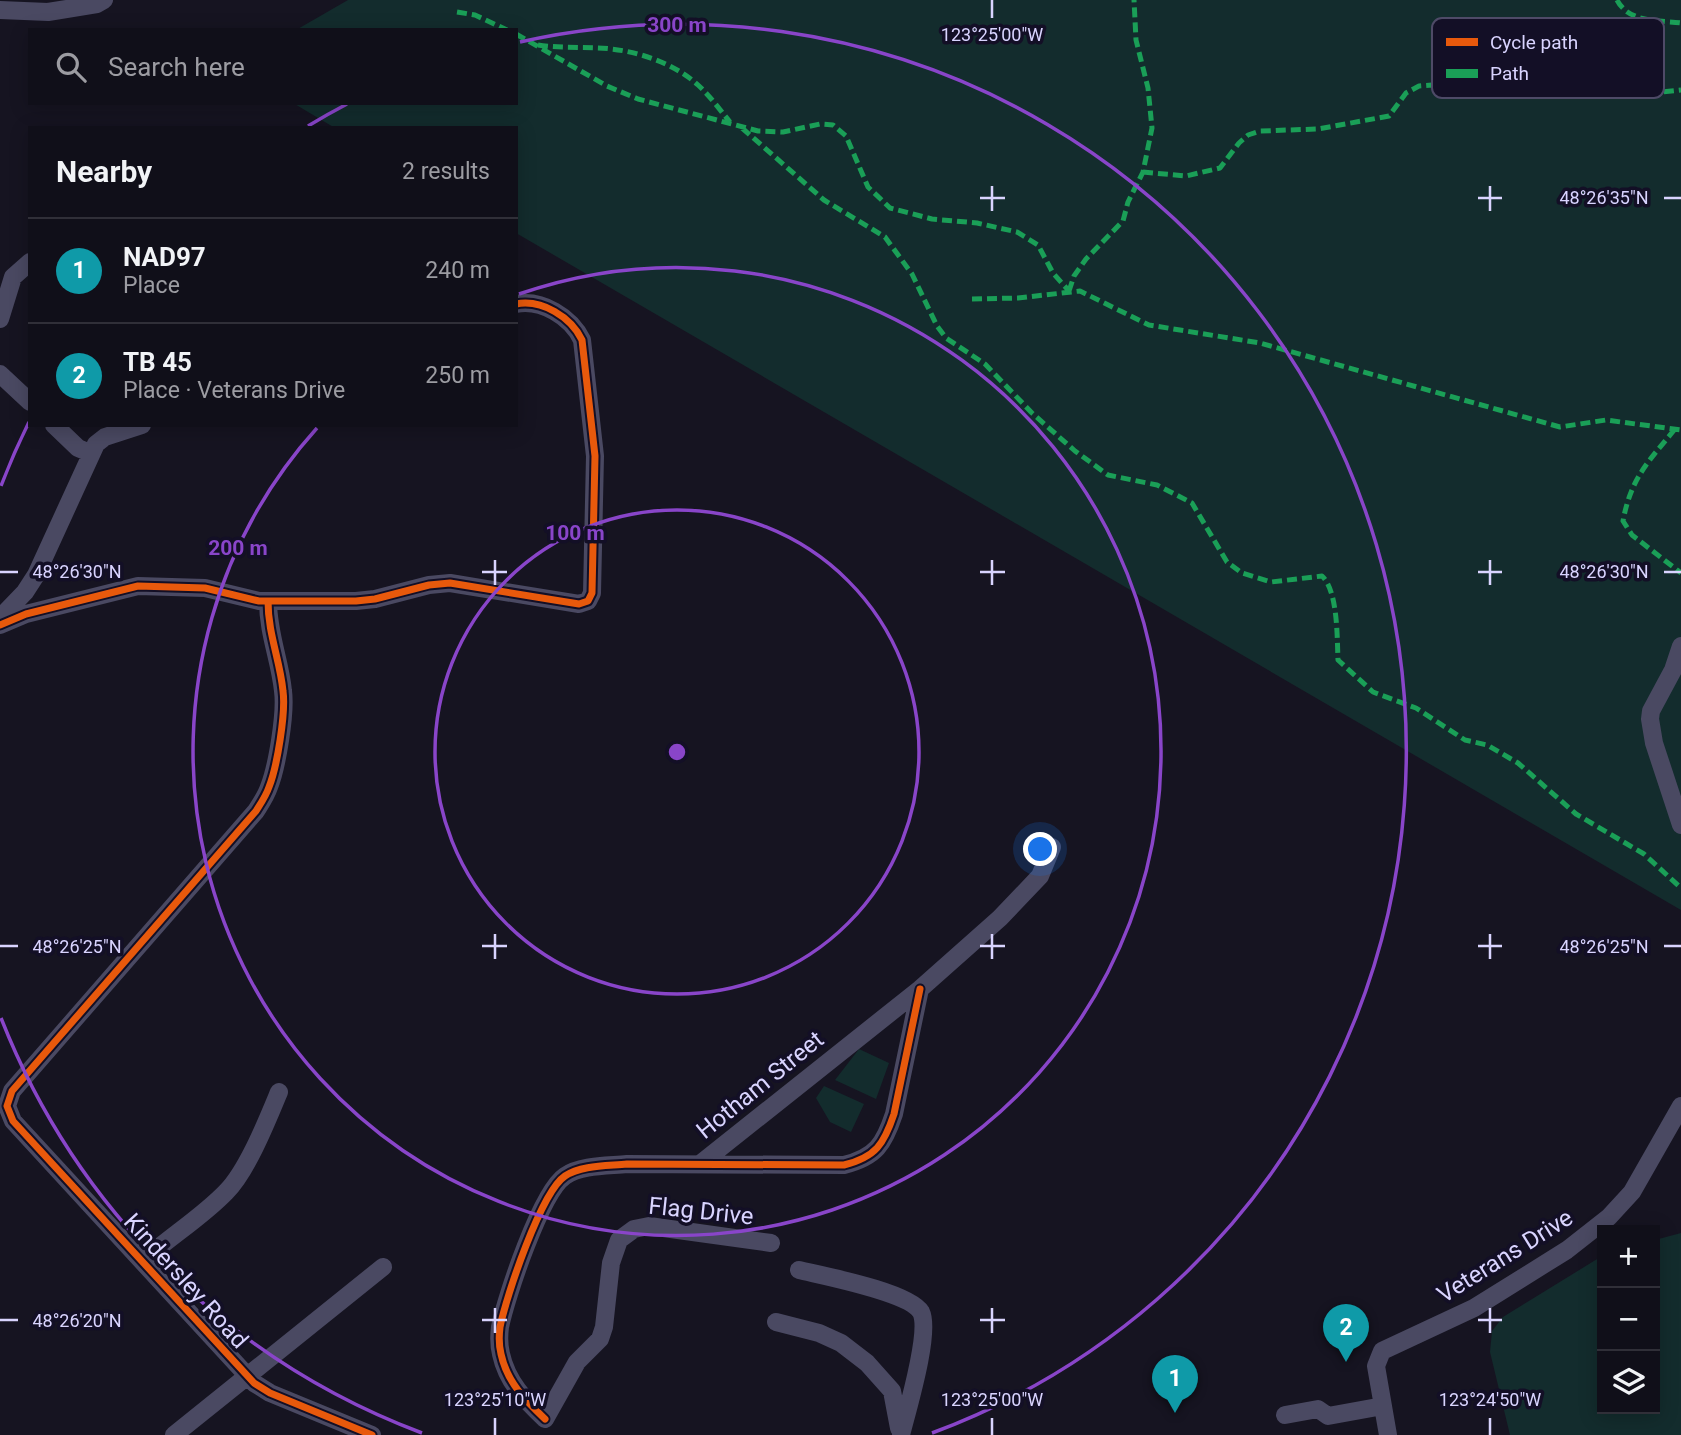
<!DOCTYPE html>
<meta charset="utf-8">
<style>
:root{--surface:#100f19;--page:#191822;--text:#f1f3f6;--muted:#9c9ca2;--line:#302f38;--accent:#0b8043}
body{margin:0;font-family:Roboto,sans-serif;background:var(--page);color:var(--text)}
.controls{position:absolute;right:21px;bottom:21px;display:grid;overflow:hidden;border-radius:0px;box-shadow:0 4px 18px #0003}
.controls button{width:63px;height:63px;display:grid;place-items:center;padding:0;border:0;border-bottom:2px solid var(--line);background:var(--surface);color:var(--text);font:35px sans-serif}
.you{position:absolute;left:1041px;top:850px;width:24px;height:24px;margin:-18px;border:5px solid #fff;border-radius:50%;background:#1a73e8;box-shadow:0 0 0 10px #1a73e833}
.badge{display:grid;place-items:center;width:46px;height:46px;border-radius:50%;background:var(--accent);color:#fff;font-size:23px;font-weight:700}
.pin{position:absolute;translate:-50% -58px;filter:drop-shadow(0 2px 4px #0008)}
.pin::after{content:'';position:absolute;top:37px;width:24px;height:21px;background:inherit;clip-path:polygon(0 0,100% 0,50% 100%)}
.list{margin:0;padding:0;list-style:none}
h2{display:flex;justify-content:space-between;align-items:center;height:91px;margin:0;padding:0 28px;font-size:30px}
h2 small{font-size:23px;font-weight:400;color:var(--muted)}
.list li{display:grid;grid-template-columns:46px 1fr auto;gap:21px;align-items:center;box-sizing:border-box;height:105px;padding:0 28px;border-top:2px solid var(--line)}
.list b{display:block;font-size:26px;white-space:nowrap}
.list p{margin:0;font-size:23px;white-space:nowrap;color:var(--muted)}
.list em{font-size:23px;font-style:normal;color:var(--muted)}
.icon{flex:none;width:38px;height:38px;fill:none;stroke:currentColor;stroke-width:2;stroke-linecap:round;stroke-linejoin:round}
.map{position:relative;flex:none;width:1681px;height:1435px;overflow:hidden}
.search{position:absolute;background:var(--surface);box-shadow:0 4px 18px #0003;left:28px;top:28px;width:490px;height:77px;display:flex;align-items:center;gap:18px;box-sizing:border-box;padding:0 24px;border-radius:0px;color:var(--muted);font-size:26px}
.panel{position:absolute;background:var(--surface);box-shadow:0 4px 18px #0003;left:28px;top:126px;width:490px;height:301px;border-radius:0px}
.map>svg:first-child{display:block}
.green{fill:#132c2d}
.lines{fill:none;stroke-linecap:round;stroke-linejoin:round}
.minor{stroke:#4a4962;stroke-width:18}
.quiet{stroke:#1a9f57;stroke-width:5;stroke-dasharray:10 5;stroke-linecap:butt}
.cycleway-casing{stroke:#130f26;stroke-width:11}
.cycleway{stroke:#e8590c;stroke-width:7}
.ticks{fill:none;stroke:#d9d4ff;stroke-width:2.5}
.ring{fill:none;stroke:#8945c9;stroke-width:3.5}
.labels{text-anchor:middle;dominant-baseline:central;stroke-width:7;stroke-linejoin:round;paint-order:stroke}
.street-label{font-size:24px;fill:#d9d4ff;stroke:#130f26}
.key{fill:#130f26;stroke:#4e4a67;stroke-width:2}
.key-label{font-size:19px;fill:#d9d4ff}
.ticks-label{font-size:18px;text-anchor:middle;fill:#d9d4ff;stroke:#130f26;stroke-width:7;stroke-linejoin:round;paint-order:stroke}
.centre{fill:#8945c9;stroke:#130f26;stroke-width:3.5}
.ring-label{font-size:21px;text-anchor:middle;font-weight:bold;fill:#8945c9;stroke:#130f26;stroke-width:7;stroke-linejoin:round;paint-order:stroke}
</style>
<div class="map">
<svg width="1681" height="1435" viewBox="0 0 1681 1435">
<rect width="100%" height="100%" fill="#161421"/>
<path class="green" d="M348,0h1333v910l-1165,-677v-105h-181l-42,-25h223v-73h-220z
M859,1049l30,14 -13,36 -41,-19z
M824,1086l40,18 -13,28 -21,-10 -14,-24z
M1681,1233v202h-171l-20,-83 2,-21 11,-14 99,-61v153h53v-169z"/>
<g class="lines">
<path class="minor" d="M0,10l48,2 49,-8 7,-4
M0,319l13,-42 17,-15
M0,374l30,28
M54,425l24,23 12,5
M268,601c0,33 12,59 15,90 3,22 -6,76 -14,96 -3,9 -8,16 -13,24l-244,280 -5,15 6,15 241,262 16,10 102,42
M0,618l25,-26 11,-17 60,-131 9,-7 37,-12
M0,625l26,-11 112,-28 67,2 54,13h97l19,-2 54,-14 21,-2 129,21 9,-3 4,-8 3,-137 -13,-116c-11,-23 -40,-41 -66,-36
M1681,646l-8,24 -22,41 -1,8 4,24 27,82
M700,1164l220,-175 80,-71 40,-42 12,-29
M143,1261c26,-24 58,-43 83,-69 21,-21 41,-71 53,-100
M799,1270c25,6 110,22 122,42 10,20 -14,99 -20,123
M776,1322l43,11 22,10 26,20 25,28 7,37
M1285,1415l33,-6 10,7 55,-10
M545,1419c-20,-19 -38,-37 -44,-65 -2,-8 -2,-19 -1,-27 6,-30 41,-135 65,-151 16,-11 43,-10 62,-12l217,1c32,-8 40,-21 50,-51l26,-125
M545,1419l32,-57 23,-23 4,-12 7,-64 8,-23 15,-11 15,-3 122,17
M174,1435l209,-168
M1388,1435l-12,-69 6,-15 92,-43 93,-58 42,-33 23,-25 49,-86"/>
<path class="quiet" d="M1617,0c12,23 41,20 64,23
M457,12l18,3 32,15
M516,34l91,52 31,13 120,32 25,1 37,-8 13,1 13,11 22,51 22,21 42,11 45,4 40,9 21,13 15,28 16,18
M538,45c20,3 40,2 60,3 34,1 75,14 100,37 12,11 22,25 32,37
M742,128l82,72 61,37 27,37 25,52 9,12 39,26 47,49 43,38 33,24 49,10 35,18 35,59 15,11 29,9 51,-6c16,15 15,61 16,84l35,32 43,16 49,32 22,5 31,18 58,51 68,40 37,34
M1143,172l43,4 34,-8 19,-25 9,-8 12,-4 58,-2 71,-13 17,-23 13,-7 13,-1 34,9 83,-4 35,-5 26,1 42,7 29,-3
M1069,291l5,-15 12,-17 37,-38 5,-19 15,-30 9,-44 -4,-40 -12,-48 -2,-40
M972,299l46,-1 62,-7 69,34 111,18 300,84 46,-7 75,10
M1675,429c-27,33 -44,49 -52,92l9,14 49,38"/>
<g class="cycleway-casing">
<path id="cycleway" d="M268,601c0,33 12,59 15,90 3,22 -6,76 -14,96 -3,9 -8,16 -13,24l-244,280 -5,15 6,15 241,262 16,10 102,42
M0,625l26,-11 112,-28 67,2 54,13h97l19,-2 54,-14 21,-2 129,21 9,-3 4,-8 3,-137 -13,-116c-11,-23 -40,-41 -66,-36
M545,1419c-20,-19 -38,-37 -44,-65 -2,-8 -2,-19 -1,-27 6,-30 41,-135 65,-151 16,-11 43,-10 62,-12l217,1c32,-8 40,-21 50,-51l26,-125"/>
</g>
<use href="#cycleway" class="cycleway"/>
</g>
<path class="ticks" d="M992,0v18M992,186v25M1490,186v25M980,198h25M1478,198h24M1664,198h17M495,560v25M992,560v25M1490,560v25M0,572h18M482,572h25M980,572h25M1478,572h24M1664,572h17M495,934v25M992,934v25M1490,934v25M0,946h18M482,946h25M980,946h25M1478,946h24M1664,946h17M495,1308v25M992,1308v25M1490,1308v25M0,1320h18M482,1320h25M980,1320h25M1478,1320h24M495,1418v17M992,1418v17M1490,1418v17"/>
<g class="ring">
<circle cx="677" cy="752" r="242"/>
<path d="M519 294A484 484 0 1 1 317 428"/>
<path d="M422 1433A727 727 0 0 1 1 1018M1 486A727 727 0 0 1 29 422M308 126A727 727 0 0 1 347 104M520 42A727 727 0 0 1 932 1433"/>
</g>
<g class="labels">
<g class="street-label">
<text transform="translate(760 1085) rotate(-39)">Hotham Street</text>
<text transform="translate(701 1211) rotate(6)">Flag Drive</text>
<text transform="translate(1505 1256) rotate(-32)">Veterans Drive</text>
<text transform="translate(186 1281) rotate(48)">Kindersley Road</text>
</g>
</g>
<rect x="1432" y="18" width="232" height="80" rx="10" class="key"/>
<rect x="1446" y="38" width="32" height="8" fill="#e8590c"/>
<rect x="1446" y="69" width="32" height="9" fill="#1a9f57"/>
<g class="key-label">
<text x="1490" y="49">Cycle path</text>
<text x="1490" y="80">Path</text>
</g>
<g class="ticks-label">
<text x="992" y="41">123°25'00"W</text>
<text x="1604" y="204">48°26'35"N</text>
<text x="77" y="578">48°26'30"N</text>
<text x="1604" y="578">48°26'30"N</text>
<text x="77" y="953">48°26'25"N</text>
<text x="1604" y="953">48°26'25"N</text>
<text x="77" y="1327">48°26'20"N</text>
<text x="495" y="1406">123°25'10"W</text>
<text x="992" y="1406">123°25'00"W</text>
<text x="1490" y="1406">123°24'50"W</text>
</g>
<circle cx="677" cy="752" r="10" class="centre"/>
<g class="ring-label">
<text x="677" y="32">300 m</text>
<text x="575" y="540">100 m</text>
<text x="238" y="555">200 m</text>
</g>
</svg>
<div class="controls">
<button>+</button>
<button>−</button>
<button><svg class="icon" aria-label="layers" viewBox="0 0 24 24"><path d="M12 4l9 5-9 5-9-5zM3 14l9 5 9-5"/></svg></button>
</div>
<div class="you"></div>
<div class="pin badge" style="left:1175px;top:1413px;background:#0f9aa8">1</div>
<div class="pin badge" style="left:1346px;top:1362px;background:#0f9aa8">2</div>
<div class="search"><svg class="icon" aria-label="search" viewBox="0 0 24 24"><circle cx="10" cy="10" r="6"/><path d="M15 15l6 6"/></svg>Search here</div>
<section class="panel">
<h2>Nearby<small>2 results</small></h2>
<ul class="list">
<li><span class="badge" style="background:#0f9aa8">1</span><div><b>NAD97</b><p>Place</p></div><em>240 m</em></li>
<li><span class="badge" style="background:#0f9aa8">2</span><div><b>TB 45</b><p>Place · Veterans Drive</p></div><em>250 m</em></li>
</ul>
</section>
</div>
